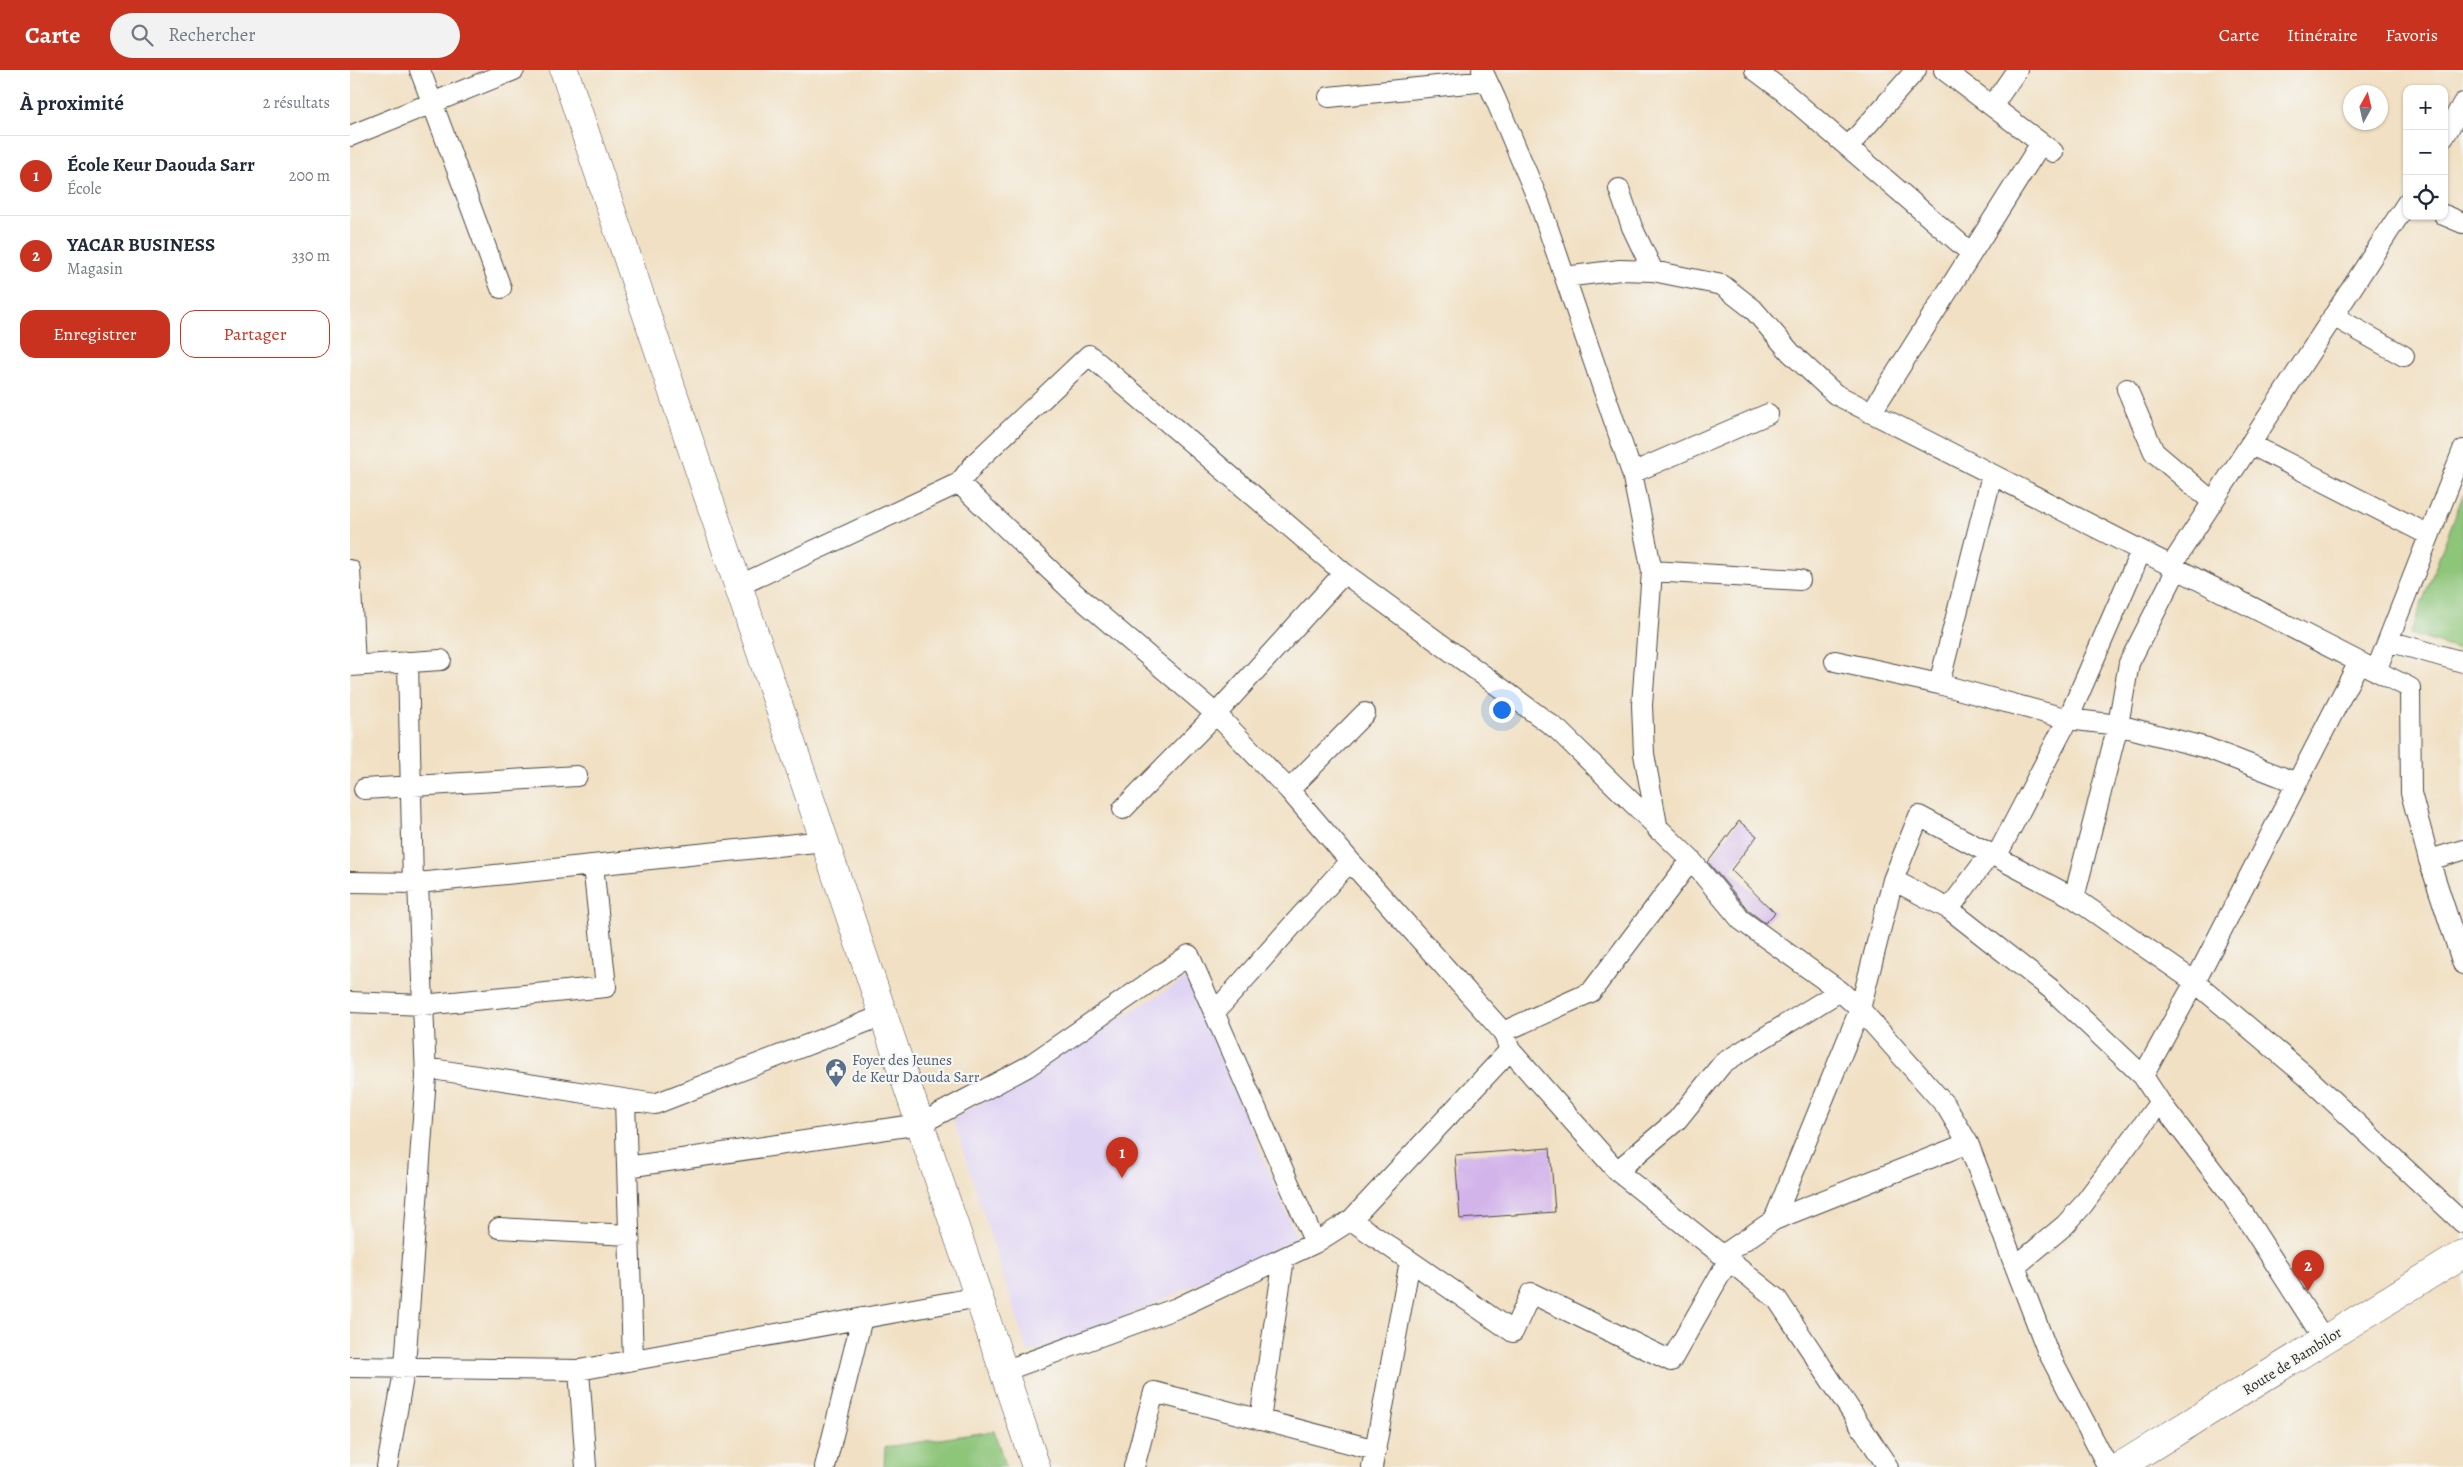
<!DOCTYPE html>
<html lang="fr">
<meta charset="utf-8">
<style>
:root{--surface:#fff;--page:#f2f2f3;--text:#1f2937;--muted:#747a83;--line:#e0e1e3;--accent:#c8321e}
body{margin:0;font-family:Alegreya,serif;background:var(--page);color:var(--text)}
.controls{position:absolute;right:15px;top:15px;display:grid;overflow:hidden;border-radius:10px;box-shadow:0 1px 4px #0004}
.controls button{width:45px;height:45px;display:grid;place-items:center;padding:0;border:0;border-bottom:1px solid var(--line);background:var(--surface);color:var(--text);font:25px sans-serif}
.compass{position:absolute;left:1993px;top:15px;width:45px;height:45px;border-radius:50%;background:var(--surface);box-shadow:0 1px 4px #0004;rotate:8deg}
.you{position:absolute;left:1151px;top:639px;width:18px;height:18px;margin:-12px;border:4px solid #fff;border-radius:50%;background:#1a73e8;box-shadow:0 0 0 8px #1a73e833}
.badge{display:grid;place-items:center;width:32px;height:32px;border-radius:50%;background:var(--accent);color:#fff;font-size:16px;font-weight:700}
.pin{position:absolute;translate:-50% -41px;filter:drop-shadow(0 1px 2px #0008)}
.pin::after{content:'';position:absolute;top:26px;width:18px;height:15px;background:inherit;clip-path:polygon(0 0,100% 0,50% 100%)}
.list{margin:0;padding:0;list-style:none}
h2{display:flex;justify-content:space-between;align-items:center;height:65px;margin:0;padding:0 20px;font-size:21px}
h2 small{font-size:16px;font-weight:400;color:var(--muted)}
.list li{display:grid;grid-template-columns:32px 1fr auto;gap:15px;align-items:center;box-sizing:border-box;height:80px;padding:0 20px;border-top:1px solid var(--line)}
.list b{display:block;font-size:19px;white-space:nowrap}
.list p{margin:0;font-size:16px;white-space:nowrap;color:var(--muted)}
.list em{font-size:16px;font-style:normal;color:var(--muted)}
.actions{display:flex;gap:10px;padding:15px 20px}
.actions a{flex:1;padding:11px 0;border:1px solid var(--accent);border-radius:15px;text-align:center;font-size:18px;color:var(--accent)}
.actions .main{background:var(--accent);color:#fff}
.icon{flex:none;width:28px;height:28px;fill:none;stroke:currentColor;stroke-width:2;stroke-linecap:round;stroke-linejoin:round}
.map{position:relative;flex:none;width:2113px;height:1397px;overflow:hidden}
header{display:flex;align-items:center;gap:30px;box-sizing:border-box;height:70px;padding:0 25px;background:var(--accent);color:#fff}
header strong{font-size:24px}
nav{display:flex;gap:28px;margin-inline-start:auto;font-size:18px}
.search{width:350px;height:45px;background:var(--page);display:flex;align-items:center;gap:12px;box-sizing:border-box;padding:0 18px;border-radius:28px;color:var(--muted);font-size:19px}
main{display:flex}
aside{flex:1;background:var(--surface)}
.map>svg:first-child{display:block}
.built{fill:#e0d4f4}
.green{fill:#8dc579;stroke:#5c7852}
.building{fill:#d3b4ea}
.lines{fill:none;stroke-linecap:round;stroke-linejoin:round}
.street-casing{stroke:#494642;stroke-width:22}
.secondary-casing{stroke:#494642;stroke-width:29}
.primary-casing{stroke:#494642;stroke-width:29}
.street{stroke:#fff;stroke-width:20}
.secondary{stroke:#fff;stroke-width:28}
.primary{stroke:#fff;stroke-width:28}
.labels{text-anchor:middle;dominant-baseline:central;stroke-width:4.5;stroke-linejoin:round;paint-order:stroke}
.service-label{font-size:15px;fill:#4e5e75;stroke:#f6f6f2;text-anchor:start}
.street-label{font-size:15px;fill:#2b2b2b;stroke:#f6f6f2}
</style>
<header>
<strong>Carte</strong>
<div class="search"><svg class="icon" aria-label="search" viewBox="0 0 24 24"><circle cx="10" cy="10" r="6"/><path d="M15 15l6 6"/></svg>Rechercher</div>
<nav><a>Carte</a><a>Itinéraire</a><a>Favoris</a></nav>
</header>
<main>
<aside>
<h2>À proximité<small>2 résultats</small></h2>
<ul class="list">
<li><span class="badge">1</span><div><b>École Keur Daouda Sarr</b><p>École</p></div><em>200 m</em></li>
<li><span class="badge">2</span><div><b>YACAR BUSINESS</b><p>Magasin</p></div><em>330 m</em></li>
</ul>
<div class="actions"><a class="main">Enregistrer</a><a>Partager</a></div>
</aside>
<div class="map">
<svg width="2113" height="1397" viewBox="0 0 2113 1397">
<rect width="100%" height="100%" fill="#f6f6f2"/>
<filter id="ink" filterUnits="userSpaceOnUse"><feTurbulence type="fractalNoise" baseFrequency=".02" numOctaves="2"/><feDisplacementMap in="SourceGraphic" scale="10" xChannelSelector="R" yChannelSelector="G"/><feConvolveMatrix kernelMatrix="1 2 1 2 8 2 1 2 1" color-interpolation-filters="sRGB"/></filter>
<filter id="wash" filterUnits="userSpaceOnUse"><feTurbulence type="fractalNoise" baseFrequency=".0096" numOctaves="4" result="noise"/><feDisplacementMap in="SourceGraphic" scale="20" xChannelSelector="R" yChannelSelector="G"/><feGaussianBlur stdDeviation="1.12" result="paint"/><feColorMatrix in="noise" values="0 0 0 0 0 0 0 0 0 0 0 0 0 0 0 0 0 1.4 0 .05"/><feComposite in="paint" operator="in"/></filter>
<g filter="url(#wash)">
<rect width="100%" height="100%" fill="#f1e0c3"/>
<path class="built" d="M837,908l110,260 -177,81 -92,34 -75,-234z"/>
<path class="green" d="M2113,425v156l-53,-17z
M644,1361l12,36h-122l1,-20z"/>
<g id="blocks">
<path class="building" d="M1389,751l18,15 -26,34 44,43 -10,10 -16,-12 -41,-49z
M1200,1078l5,64 -95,7 -5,-64z"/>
</g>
</g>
<g filter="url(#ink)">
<use href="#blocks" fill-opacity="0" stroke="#494642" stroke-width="1"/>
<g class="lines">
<g class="street-casing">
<path id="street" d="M70,0l81,218
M1132,0l13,28 44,104 93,271 20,98 -10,134 2,49 14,76
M1405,0l28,21 188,162
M1594,0l109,82
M979,27l158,-16
M1642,36l25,-36
M0,66l164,-66
M2094,67l19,-34
M1498,77l68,-77
M1269,119l13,38 21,44 69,14 31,24 38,44 44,41 575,294 1,105 18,67 34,104
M2094,145l19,8
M1215,207l55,-7 33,1
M1983,246l71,40
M1777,319l27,63 59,50
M1521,343l170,-270
M1900,374l179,91
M1282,403l136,-59
M609,413l113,108 144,123 73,76 61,71 153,171 7,18 107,121 160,128 111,168
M1821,496l236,-363
M0,500l5,95
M1302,501l148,9
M388,516l221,-103 17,-21 113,-107 255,218 214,157 133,130 50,60 99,71 20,18 86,97 22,37 79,207 61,117
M2038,571l75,21
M1485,591l104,23 129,35 50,6 89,23 90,35
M58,592l5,221
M0,596l91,-6
M2026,601l87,-221
M1589,614l53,-209
M14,719l213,-13
M939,720l76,-77
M773,739l93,-95 128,-141
M1646,787l72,-138 73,-168
M2079,790l34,-10
M1543,810l56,29 102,80 92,87 17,26 72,94 93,145
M0,812l68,1 407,-42
M1724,828l44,-173 11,-62 48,-94
M1599,839l41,-55
M0,932l73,3 183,-18 -13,-122
M864,943l136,-152
M1153,962l88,-40 100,-132
M76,998l229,36 229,-89
M1793,1006l52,-94 164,-320
M275,1030l8,260
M277,1097l293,-43 107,-57 162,-112 126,288
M1267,1101l60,-51 46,-57 117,-72
M1001,1150l162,112 18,-39 140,68 58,-102
M1424,1150l86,-211 33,-129 26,-64 155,82 121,84 109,92 159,149
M149,1158l130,7
M1373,1185l51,-35 194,-77
M1666,1196l49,-41 17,-19 78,-104
M0,1297l229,3 400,-73
M229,1300l7,97
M654,1301l173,-63 138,-65 36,-23 159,-170
M910,1350l24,-162
M37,1397l18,-101 21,-289 -8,-194
M475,1397l37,-149
M784,1397l20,-75 222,58
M1022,1397l38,-206"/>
</g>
<g class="secondary-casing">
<path id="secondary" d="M214,0l472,1397"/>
</g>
<g class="primary-casing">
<path id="primary" d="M1769,1397l344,-213"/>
</g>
<use href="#street" class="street"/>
<use href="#secondary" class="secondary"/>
<use href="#primary" class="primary"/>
</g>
</g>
<defs>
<g id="civic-pin" transform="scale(1.125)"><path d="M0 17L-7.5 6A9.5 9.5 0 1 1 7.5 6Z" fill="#5c6f8a" stroke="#f6f6f2"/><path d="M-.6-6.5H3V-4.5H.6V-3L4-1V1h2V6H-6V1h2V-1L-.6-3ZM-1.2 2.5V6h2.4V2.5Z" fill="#fff"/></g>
</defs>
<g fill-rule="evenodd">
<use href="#civic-pin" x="486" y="999"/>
</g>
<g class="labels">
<g class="service-label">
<text x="502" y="990">Foyer des Jeunes<tspan x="502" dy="17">de Keur Daouda Sarr</tspan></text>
</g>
<g class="street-label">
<text transform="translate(1942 1291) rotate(-32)">Route de Bambilor</text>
</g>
</g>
</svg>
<div class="controls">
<button>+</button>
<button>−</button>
<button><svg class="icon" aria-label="locate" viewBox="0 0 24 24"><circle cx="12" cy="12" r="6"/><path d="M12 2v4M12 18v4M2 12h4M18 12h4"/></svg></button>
</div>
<svg class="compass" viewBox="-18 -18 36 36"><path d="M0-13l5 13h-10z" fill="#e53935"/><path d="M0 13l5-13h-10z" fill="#747a83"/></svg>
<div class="you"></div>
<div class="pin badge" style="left:772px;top:1108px">1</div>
<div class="pin badge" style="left:1958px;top:1221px">2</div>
</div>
</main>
